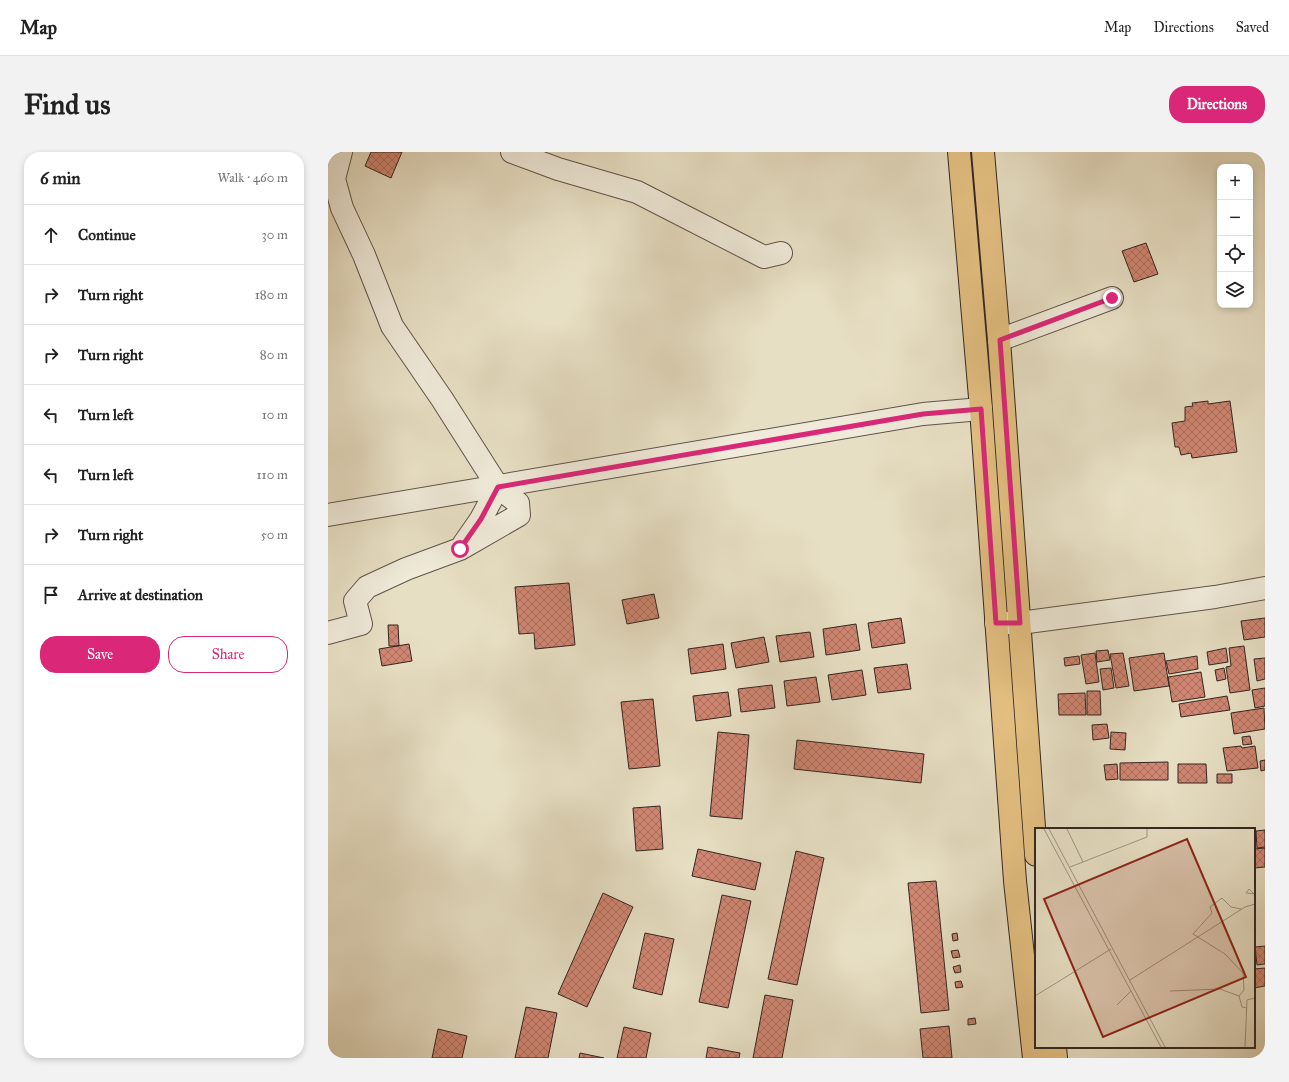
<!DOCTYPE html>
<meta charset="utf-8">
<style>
:root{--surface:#fff;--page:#f2f2f2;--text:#222;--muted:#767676;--line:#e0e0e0;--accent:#db2777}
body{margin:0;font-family:"IM FELL Great Primer",serif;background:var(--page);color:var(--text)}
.controls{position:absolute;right:12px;top:12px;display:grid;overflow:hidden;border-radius:8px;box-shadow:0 2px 6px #0003}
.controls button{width:36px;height:36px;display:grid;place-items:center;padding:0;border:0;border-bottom:1px solid var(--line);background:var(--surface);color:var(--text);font:20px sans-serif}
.stop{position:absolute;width:12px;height:12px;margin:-9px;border:3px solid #db2777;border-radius:50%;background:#fff}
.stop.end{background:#db2777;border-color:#fff;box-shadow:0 1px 4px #0008}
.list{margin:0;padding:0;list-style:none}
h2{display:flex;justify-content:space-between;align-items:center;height:52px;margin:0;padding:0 16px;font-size:17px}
h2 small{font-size:13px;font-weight:400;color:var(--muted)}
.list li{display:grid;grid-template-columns:26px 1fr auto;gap:12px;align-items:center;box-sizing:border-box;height:60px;padding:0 16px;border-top:1px solid var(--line)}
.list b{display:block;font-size:15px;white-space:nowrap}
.list em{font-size:13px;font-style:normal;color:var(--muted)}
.actions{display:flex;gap:8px;padding:12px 16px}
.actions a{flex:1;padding:9px 0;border:1px solid var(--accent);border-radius:16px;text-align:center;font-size:14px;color:var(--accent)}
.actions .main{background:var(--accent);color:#fff}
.icon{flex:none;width:22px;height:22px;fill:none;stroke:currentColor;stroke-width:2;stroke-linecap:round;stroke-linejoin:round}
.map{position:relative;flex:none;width:937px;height:906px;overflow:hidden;border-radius:16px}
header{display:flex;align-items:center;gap:24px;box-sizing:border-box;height:56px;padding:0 20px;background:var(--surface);border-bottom:1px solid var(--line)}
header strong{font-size:19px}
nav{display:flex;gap:22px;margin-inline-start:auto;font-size:14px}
.intro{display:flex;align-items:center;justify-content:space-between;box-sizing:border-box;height:96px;padding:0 24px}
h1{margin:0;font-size:28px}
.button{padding:10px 18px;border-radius:16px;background:var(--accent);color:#fff;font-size:14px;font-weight:700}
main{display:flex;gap:24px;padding:0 24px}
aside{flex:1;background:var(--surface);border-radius:16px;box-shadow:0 2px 6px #0003}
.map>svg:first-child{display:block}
.building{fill:url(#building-cross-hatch);stroke:#332621}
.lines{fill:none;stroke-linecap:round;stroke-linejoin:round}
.minor-casing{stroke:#60544a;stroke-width:24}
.major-casing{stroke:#332621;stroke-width:24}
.minor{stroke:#efead9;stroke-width:22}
.major{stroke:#e4c082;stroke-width:22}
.route{stroke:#db2777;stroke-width:5}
.inset-road{fill:none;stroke:#9f9583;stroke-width:1}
.view{fill:#8f2418;fill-opacity:0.15;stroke:#8f2418;stroke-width:2}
.inset-edge{fill:none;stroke:#332621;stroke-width:2}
</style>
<header>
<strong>Map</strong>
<nav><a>Map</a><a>Directions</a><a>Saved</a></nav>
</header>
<div class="intro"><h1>Find us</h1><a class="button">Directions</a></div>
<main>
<aside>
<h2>6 min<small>Walk · 460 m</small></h2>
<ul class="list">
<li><svg class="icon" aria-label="ahead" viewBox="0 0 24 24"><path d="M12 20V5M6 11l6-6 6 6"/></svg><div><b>Continue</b></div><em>30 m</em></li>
<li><svg class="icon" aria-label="right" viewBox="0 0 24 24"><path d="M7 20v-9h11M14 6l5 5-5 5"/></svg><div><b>Turn right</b></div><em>180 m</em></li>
<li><svg class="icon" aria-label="right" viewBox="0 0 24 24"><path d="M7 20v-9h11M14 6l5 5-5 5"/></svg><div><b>Turn right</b></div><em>80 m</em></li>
<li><svg class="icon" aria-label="left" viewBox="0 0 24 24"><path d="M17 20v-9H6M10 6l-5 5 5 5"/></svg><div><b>Turn left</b></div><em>10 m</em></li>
<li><svg class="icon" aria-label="left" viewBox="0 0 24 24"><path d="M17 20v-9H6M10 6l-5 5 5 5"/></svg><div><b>Turn left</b></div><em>110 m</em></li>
<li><svg class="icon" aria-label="right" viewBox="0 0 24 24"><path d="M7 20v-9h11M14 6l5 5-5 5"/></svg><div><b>Turn right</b></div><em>50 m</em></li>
<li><svg class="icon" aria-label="arrive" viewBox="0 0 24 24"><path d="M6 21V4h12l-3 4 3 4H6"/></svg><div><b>Arrive at destination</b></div></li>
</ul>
<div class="actions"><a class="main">Save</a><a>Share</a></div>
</aside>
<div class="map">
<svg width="937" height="906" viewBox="0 0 937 906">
<defs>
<pattern id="building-cross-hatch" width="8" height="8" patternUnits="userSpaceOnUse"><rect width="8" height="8" fill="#d08672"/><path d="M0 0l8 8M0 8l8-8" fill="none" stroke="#a96d5d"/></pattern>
</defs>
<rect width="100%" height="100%" fill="#e7dfc4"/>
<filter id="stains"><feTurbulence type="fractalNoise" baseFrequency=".005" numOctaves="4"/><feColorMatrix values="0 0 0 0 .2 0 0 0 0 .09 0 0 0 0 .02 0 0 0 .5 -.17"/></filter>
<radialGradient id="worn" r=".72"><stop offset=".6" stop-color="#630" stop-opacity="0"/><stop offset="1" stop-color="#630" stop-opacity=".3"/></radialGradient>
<path class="building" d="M43,0h31l-11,26 -26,-12z
M818,91l12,31 -24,8 -12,-31z
M880,249v3l22,-3 7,51 -45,6 -1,-5 -10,2 -2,-8h-4l-3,-24 13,-2v-14l8,-1 -1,-3z
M241,431l6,62 -40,4 -1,-16 -15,1 -4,-47z
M326,442l5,24 -32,6 -5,-24z
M573,466l4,25 -33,5 -4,-25z
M937,466v19l-21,3 -3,-19z
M528,472l4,26 -34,5 -3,-26z
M60,473h10l1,21h-10z
M482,480l4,25 -34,5 -4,-26z
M436,485l5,25 -33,6 -5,-25z
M81,492l3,17 -30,5 -3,-17z
M395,492l3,25 -35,5 -3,-25z
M916,494l6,44 -20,3 -4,-26 5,-1 -2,-18z
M898,496l2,14 -19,3 -2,-13z
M780,498l2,10 -13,2 -1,-11z
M767,501l4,29 -13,2 -5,-29z
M795,501l6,33 -13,2 -6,-34z
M836,501l5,33 -35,5 -5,-33z
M751,504l1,8 -15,2 -1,-8z
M869,504l1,13 -29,5 -3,-13z
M937,506v21l-8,2 -3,-22z
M579,512l4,25 -33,4 -4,-25z
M783,516l3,20 -11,2 -3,-21z
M896,516l2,11 -9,2 -2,-11z
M534,518l4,25 -34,5 -4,-25z
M873,520l4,25 -33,5 -4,-25z
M488,525l4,25 -33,4 -3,-25z
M444,533l3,23 -34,4 -3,-23z
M937,536v18l-10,2 -3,-18z
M759,539h13l1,24h-14z
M400,540l3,24 -35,5 -3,-25z
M757,541l1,22h-27l-1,-21z
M899,544l3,14 -49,7 -2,-13z
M325,547l7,67 -31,3 -8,-67z
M936,556l1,21 -31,5 -3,-21z
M779,572l2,14 -16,2 -1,-15z
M390,580l31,3 -7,84 -32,-3z
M783,580l15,1 -1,17 -15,-1z
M922,584l2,8 -9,1 -1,-8z
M469,588l127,14 -3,29 -127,-14z
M913,594l1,2 13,-2 3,22 -31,3 -4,-23z
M937,608v10l-4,1 -1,-10z
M840,610v18h-48v-17z
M789,612l1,15 -12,1 -2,-15z
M850,612h28l1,19h-29z
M889,622h15v9h-15z
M332,654l3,43 -27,2 -3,-43z
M937,678v17l-8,1 -1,-17z
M937,696v19l-11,1v-19z
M370,697l63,14 -6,27 -63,-14z
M468,699l28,7 -27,127 -29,-6z
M608,729l13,129 -28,3 -13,-130z
M275,741l30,14 -46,100 -29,-13z
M394,743l29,6 -23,107 -29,-6z
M317,781l29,6 -12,56 -29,-7z
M629,781l1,7 -5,1 -1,-7z
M937,794v18l-8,1 -2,-18z
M630,798l2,7 -7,1 -2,-7z
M632,813l1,7 -6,1 -2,-6z
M937,816v18l-11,2v-19z
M633,829l2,6 -7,1 -1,-6z
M437,843l28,5 -11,58h-29z
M198,855l31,6 -9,45h-33z
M647,866l1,6 -8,1v-6z
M621,874l3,32h-29l-3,-29z
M296,875l27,6 -5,25h-29z
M110,877l29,7 -5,22h-30z
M380,895l32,6 -1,5h-33z
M252,901l24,5h-25z"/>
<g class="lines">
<g class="minor-casing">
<path id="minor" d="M184,0l46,17 79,23 127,65 17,-4
M671,188l113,-42
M0,363l595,-101 58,-5
M135,393l18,-26 17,-32
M668,471h24l195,-26 50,-9
M0,481l33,-9 -6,-23 12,-14 39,-18 54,-20 59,-34 -1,-12 -20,-16 -56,-88 -50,-73 -28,-71 -22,-47 -8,-29 7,-27"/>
</g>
<g class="major-casing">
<path id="major" d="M631,0l22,257 34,472 19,177
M655,0l16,188 37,515
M727,895l1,11"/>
</g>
<use href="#minor" class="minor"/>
<use href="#major" class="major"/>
</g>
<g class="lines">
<path class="route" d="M132,397l21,-30 17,-32 425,-73 58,-5 15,214h24l-20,-283 112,-42"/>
</g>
<g transform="translate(707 676)">
<rect width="220" height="220" fill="#e7dfc4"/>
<path class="inset-road" d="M9,1l117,218M14,1l116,218M32,1l16,33M35,39l77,-30v-8M220,66l-9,-1 3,-4 6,6M95,152l115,-73 10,-3M135,163l50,-2 19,7 3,11 5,1M0,168l76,-47M204,168l5,-6 -1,-17 -18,-19 -32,-20 19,-21 -2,-6 12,-9 9,9 10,2M82,177l14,-14M210,219l2,-47 8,-2"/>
<path class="view" d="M152,11l59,138 -143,60 -59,-138z"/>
<rect width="220" height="220" class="inset-edge"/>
</g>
<rect width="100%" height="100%" filter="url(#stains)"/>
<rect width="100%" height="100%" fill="url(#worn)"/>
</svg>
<div class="controls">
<button>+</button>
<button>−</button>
<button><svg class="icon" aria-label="locate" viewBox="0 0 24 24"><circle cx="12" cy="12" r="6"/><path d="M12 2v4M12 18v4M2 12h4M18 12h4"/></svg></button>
<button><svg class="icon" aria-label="layers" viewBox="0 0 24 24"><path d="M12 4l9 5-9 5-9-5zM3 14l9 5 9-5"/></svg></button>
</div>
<div class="stop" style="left:132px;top:397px"></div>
<div class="stop end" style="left:784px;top:146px"></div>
</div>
</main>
